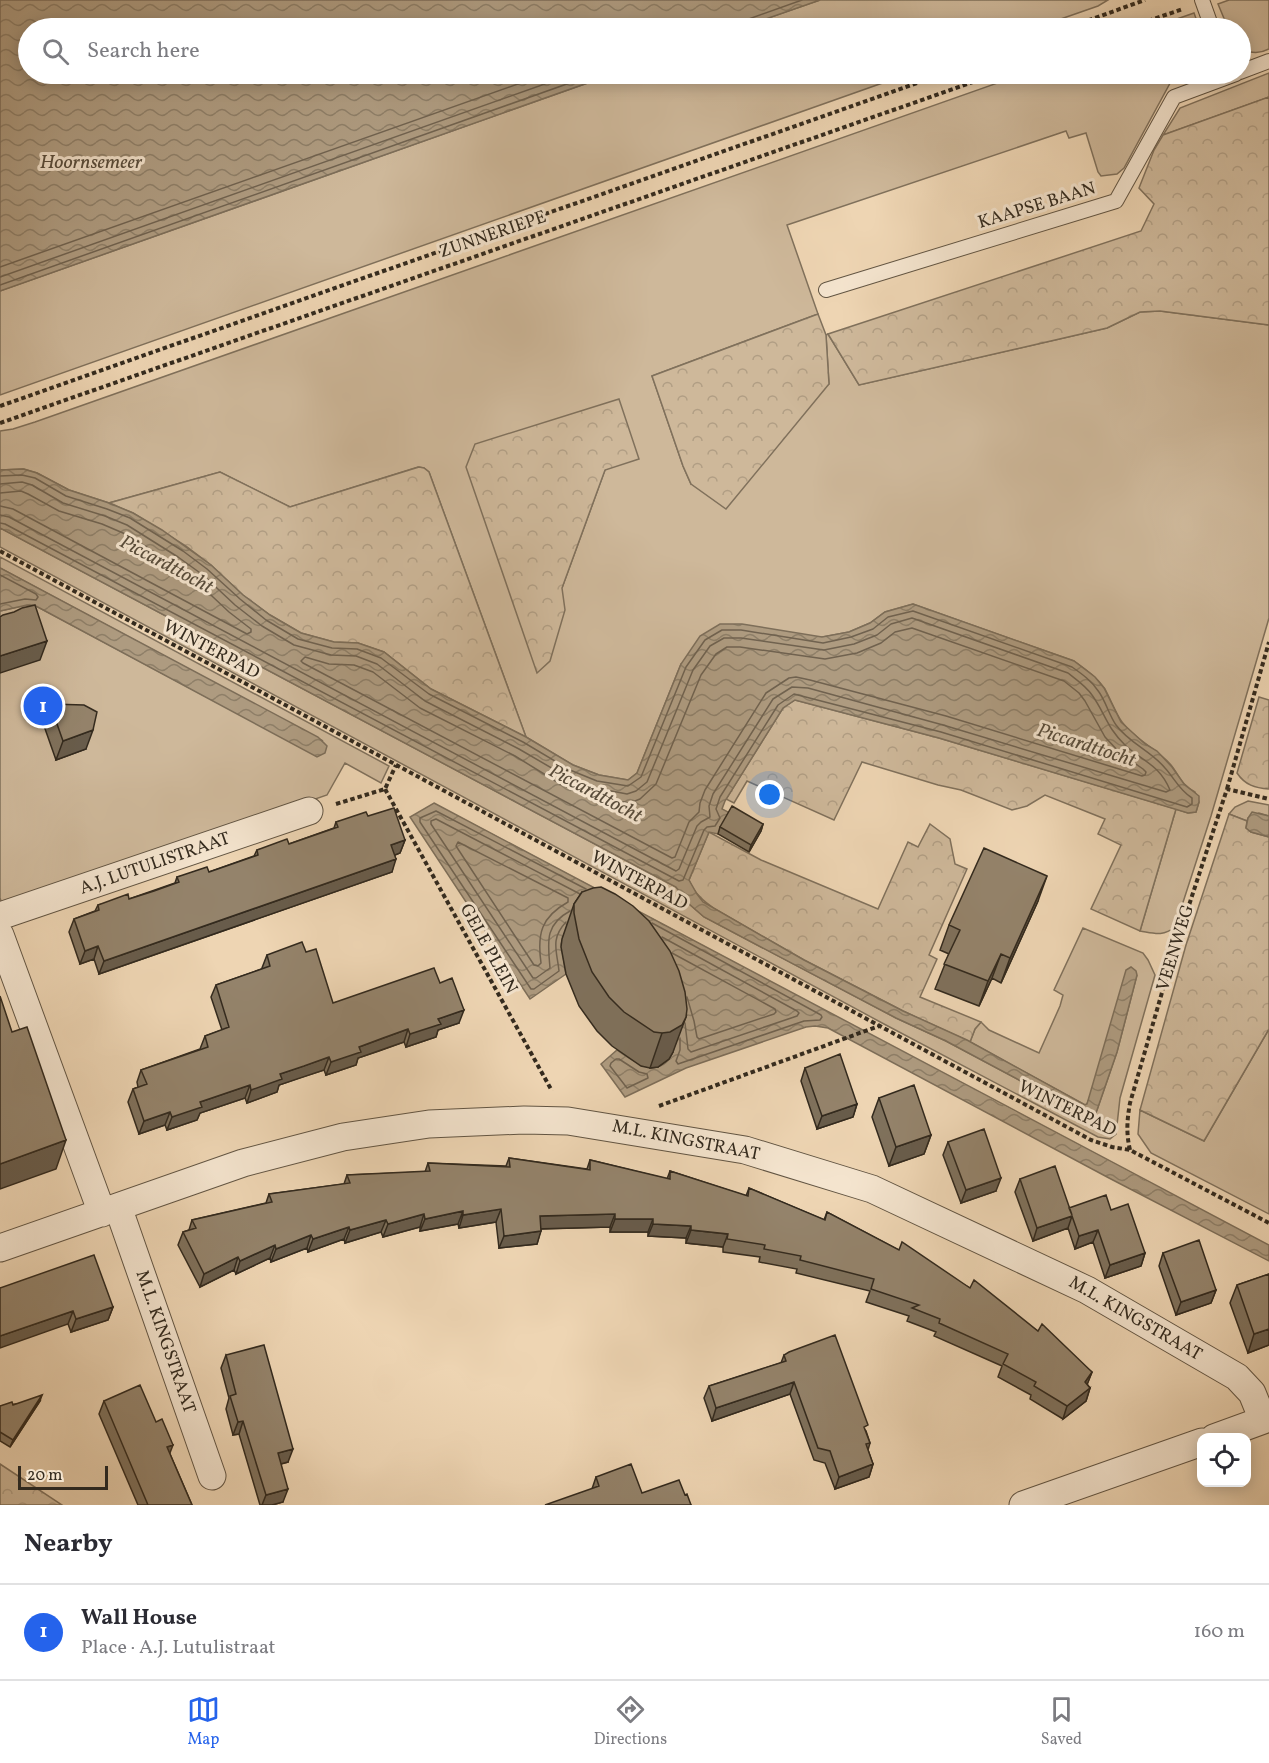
<!DOCTYPE html>
<meta charset="utf-8">
<style>
:root{--surface:#fff;--page:#f7f7f7;--text:#2b2b33;--muted:#7c7c81;--line:#e1e1e2;--accent:#2563eb}
body{margin:0;font-family:Vollkorn,serif;background:var(--page);color:var(--text)}
.controls{position:absolute;right:18px;bottom:18px;display:grid;overflow:hidden;border-radius:12px;box-shadow:0 3px 15px #0003}
.controls button{width:54px;height:54px;display:grid;place-items:center;padding:0;border:0;border-bottom:2px solid var(--line);background:var(--surface);color:var(--text);font:30px sans-serif}
.scale{position:absolute;left:18px;bottom:15px;width:90px;box-sizing:border-box;padding-left:6px;border:3px solid #332a1e;border-top:0;font-size:16px;line-height:21px;white-space:nowrap;color:#332a1e;-webkit-text-stroke:4px #f4e4ce;paint-order:stroke}
.you{position:absolute;left:770px;top:795px;width:21px;height:21px;margin:-15px;border:4px solid #fff;border-radius:50%;background:#1a73e8;box-shadow:0 0 0 9px #1a73e833}
.badge{display:grid;place-items:center;width:39px;height:39px;border-radius:50%;background:var(--accent);color:#fff;font-size:20px;font-weight:700}
.pin{position:absolute;translate:-50% -50%;border:3px solid #fff;box-shadow:0 2px 6px #0006}
.list{margin:0;padding:0;list-style:none}
h2{display:flex;justify-content:space-between;align-items:center;height:78px;margin:0;padding:0 24px;font-size:26px}
h2 small{font-size:20px;font-weight:400;color:var(--muted)}
.list li{display:grid;grid-template-columns:39px 1fr auto;gap:18px;align-items:center;box-sizing:border-box;height:96px;padding:0 24px;border-top:2px solid var(--line)}
.list b{display:block;font-size:22px;white-space:nowrap}
.list p{margin:0;font-size:20px;white-space:nowrap;color:var(--muted)}
.list em{font-size:20px;font-style:normal;color:var(--muted)}
.icon{flex:none;width:33px;height:33px;fill:none;stroke:currentColor;stroke-width:2;stroke-linecap:round;stroke-linejoin:round}
.map{position:relative;flex:none;width:1269px;height:1505px;overflow:hidden}
.search{position:absolute;background:var(--surface);box-shadow:0 3px 15px #0003;left:18px;right:18px;top:18px;height:66px;display:flex;align-items:center;gap:15px;box-sizing:border-box;padding:0 21px;border-radius:33px;color:var(--muted);font-size:22px}
.sheet{height:174px;background:var(--surface)}
nav{display:flex;justify-content:space-around;align-items:center;box-sizing:border-box;height:84px;border-top:2px solid var(--line);background:var(--surface);font-size:16px;color:var(--muted)}
nav a{display:grid;justify-items:center;gap:3px}
nav .on{color:var(--accent)}
.map>svg:first-child{display:block}
.grass{fill:#ceb89a;stroke:#80715c;stroke-width:1.5;fill-rule:evenodd}
.forest{fill:url(#forest-crowns);stroke:#80715c;stroke-width:1.5}
.water{fill:url(#water-waves);stroke:#7d6e59;stroke-width:1.5}
.lines{fill:none;stroke-linecap:round;stroke-linejoin:round}
.shore{stroke:#70624f;stroke-width:1.5}
.service-casing{stroke:#625543;stroke-width:16}
.minor-casing{stroke:#625543;stroke-width:29}
.path{stroke:#332a1e;stroke-width:4;stroke-dasharray:4.5 3;stroke-linecap:butt}
.service{stroke:#f4e4ce;stroke-width:14}
.minor{stroke:#f4e4ce;stroke-width:27}
.wall{fill:#7f715c;stroke:#332a1e;stroke-width:1.5}
.shaded-wall{fill:#685c4b;stroke:#332a1e;stroke-width:1.5}
.building{fill:#94836b;stroke:#332a1e;stroke-width:1.5}
.labels{text-anchor:middle;dominant-baseline:central;stroke-width:6;stroke-linejoin:round;paint-order:stroke}
.street-label{font-size:18px;fill:#332a1e;stroke:#f4e4ce}
.water-label{font-size:20px;font-style:italic;fill:#584c3b;stroke:#f4e4ce}
</style>
<div class="map">
<svg width="1269" height="1505" viewBox="0 0 1269 1505">
<defs>
<pattern id="forest-crowns" width="20" height="18" patternUnits="userSpaceOnUse" patternTransform="scale(1.5)"><rect width="20" height="18" fill="#ceb89a"/><path d="M2 6a3 3 0 1 1 6 0M12 15a3 3 0 1 1 6 0" fill="none" stroke="#b19e84"/></pattern>
<pattern id="water-waves" width="16" height="10" patternUnits="userSpaceOnUse" patternTransform="scale(1.5)"><rect width="16" height="10" fill="#ae9b80"/><path d="M0 5q4-4 8 0t8 0" fill="none" stroke="#8e7f68"/></pattern>
</defs>
<rect width="100%" height="100%" fill="#eed5b3"/>
<filter id="stains"><feTurbulence type="fractalNoise" baseFrequency=".00333" numOctaves="4"/><feColorMatrix values="0 0 0 0 .2 0 0 0 0 .09 0 0 0 0 .02 0 0 0 .5 -.17"/></filter>
<radialGradient id="worn" r=".72"><stop offset=".6" stop-color="#630" stop-opacity="0"/><stop offset="1" stop-color="#630" stop-opacity=".3"/></radialGradient>
<path class="grass" d="M820,0h288l-10,6 -63,22h-295z
M1229,0h40v49c-9,5 -19,4 -28,0l-1,-21h-12l-10,-24z
M1194,13l4,11 -1,4h-46z
M1269,73v24l-106,38 17,-27z
M613,74h295l-908,321v-104z
M1023,74h152l-51,94 -7,6 -16,2 -3,-4 -12,-39 -17,5 -3,-7 -279,94 31,89 -166,62 31,90 8,18 138,-100 -3,-49 2,-1 31,51 248,-57 33,-16 20,-1 109,14v293l-58,198 -36,111c-12,10 -22,6 -35,4l36,-122 12,4 8,-1 3,-10 -4,-10c-13,-6 -16,-17 -24,-27 -15,-17 -36,-25 -49,-43 -7,-10 -11,-22 -17,-33 -8,-12 -20,-20 -31,-28l-161,-57 -28,8 -15,11 -21,9 -168,32 -44,109 -9,7 -29,-5 -26,-10 -47,-28 -97,-265 -5,-4 -6,-1 -128,40 -70,-35 -111,31 -40,-13 -32,-17 -13,-4 -24,1v-39l13,-2 22,-7zM619,400l-14,70 -43,118z
M0,528l676,359 12,16 16,14 192,101 50,23 137,73 9,3 5,-7 20,-58 20,-77 -50,129 -2,1 -115,-63 5,-13 6,-7 8,8 50,23 21,-47 3,-11 -9,-5 29,-62 60,25 5,7 7,15 -35,123 -4,36 -6,5 -12,-2 -214,-113 -884,-477z
M0,557l389,209 -8,17 -36,-20 -18,32 -324,112 -3,-9v-287l27,-6 9,1 180,96 107,39 -323,-173z
M1248,801l21,4v11l-10,-3 -11,5 -1,3 -18,-7 6,-7z
M1269,1029v185l-118,-61 -13,-19 2,-24 64,31z"/>
<path class="forest" d="M1269,97v228l-109,-14 -20,1 -33,16 -248,57 -31,-51 313,-103 13,-27 -15,-16 15,-38 9,-15z
M818,314l8,21 3,49 -103,125 -35,-25 -8,-18 -31,-90z
M619,399l20,60 -34,11 -43,118 3,22 -15,51 -13,12 -71,-206 9,-23z
M419,467l5,1 5,4 97,265 -95,-48 -47,-37 -26,-9 -24,-1 -33,-9 -31,-18 -27,-20 -32,-30 -25,-19 -53,-33 -24,-10 111,-31 70,35z
M1259,697l10,3v89c-14,-1 -24,-4 -32,-16z
M795,700l144,38 237,71 -36,122 -49,-22 30,-64 -23,-11 7,-15 -60,-24 -18,11 -15,4 -51,-20 -23,-5 -76,-23 -28,58 -87,-39 -13,22 -8,-4 57,-91z
M1229,814l18,7 -1,7 5,4 18,5v192l-65,112 -64,-31 46,-165z
M930,824l20,15 5,25 12,5 -38,86 8,4 -17,38 61,25 -6,7 -5,13 -67,-31 -99,-51 -89,-51c-12,-8 -21,-16 -26,-29l20,-48 52,28 117,49 30,-67 10,5z
M0,1464l62,41h-62z"/>
<path class="water" d="M0,0h820l-80,28h-712v46h585l-613,217z
M23,469l14,4 32,17 40,13 24,10 29,17 49,35 32,30 27,20 31,18 33,9 24,1 26,9 47,37 95,48 47,28 26,10 29,5 9,-7 44,-109 19,-28 20,-12h22l80,13 27,-5 21,-9 15,-11 28,-8 161,57 21,16 9,11 17,34 24,22 12,7 15,16 12,17 15,12v6l-3,10 -8,1 -249,-75 -144,-38 -12,8 -58,93 -3,8 8,4 -12,21 -9,-2 -20,48 8,14 6,8 101,58 99,51 64,29 118,65 2,-1 39,-134 5,-3 5,4 1,4 -20,77 -21,61 -4,4 -9,-3 -137,-73 -50,-23 -192,-101 -16,-14 -12,-16 -676,-359v-58z
M0,568l318,169 9,9 -2,7 -8,4 -281,-151 -9,-1 -27,6z
M434,803c280,146 556,297 835,442v16l-160,-83 -281,-150 -13,-2 -9,1 -120,41 -61,29 -24,-33 16,-14c19,14 46,31 57,-1l-108,-118 -5,13 5,30 -36,25 -120,-182z
M1252,812l17,4v21l-18,-5 -5,-4 2,-10z"/>
<g class="lines">
<path class="shore" d="M741,28l1,-5 4,-3 56,-20
M0,267l546,-193
M0,277l573,-203
M0,285l595,-211
M0,476l22,-1 13,3 31,18 41,13 23,9 53,33 24,18 33,30 26,21 32,19 34,9 25,1 24,9 48,36 94,48 47,28 27,11 31,5 13,-9 45,-110 19,-27 17,-10h19l82,13 28,-6 22,-8 15,-12 25,-6 159,56c10,7 20,14 27,25 7,10 10,23 17,33 13,18 35,26 49,43 10,11 14,22 27,30v6l-5,3 -246,-75 -147,-38 -16,11 -58,92 -4,12 4,9 -5,8 -8,1 -3,3 -21,50 -4,1 -674,-357 -5,-1
M0,484l22,-2 10,3 31,18 42,13 22,9 51,32 25,18 32,30 27,21 32,19 37,10 25,1 21,8 48,37 94,48 48,28 29,11 31,6 9,-3 11,-9 46,-112 17,-24 14,-8h17l83,12 30,-6 23,-9 14,-11 21,-6 156,55c9,7 18,13 24,22 13,18 15,33 33,50 18,17 34,19 45,45l-4,2 -223,-67 -135,-37 -16,-1 -19,12 -60,95 -4,12 1,11 -9,5 -4,4 -18,43 -3,2 -667,-354 -9,-2
M0,493l21,-2 7,3 31,17 43,13 21,9 27,16 47,33 32,30 22,17v3l-4,2 -234,-125 -13,-3
M0,575l36,19 2,3 -2,3 -11,-1 -25,5
M912,628l152,53 15,12 6,8 20,36 15,16 23,16 3,3 -1,3 -3,1 -196,-60 -136,-36 -14,-3 -7,1 -23,15 -61,97 -5,13 -1,9 -10,10 -14,35 -3,1 -369,-195 -2,-2 4,-4 24,7 25,1 19,7 47,36 95,48 47,29 32,12 36,6 10,-4 16,-15 45,-109 15,-21 11,-7h13l85,12 32,-6 24,-10 14,-11z
M458,842l110,56v4c-27,15 -31,32 -27,61l-3,3 -4,-1 -78,-119z
M570,911c-26,14 -22,32 -20,57l-14,10h-3l-102,-154v-3l5,-2 144,75
M566,922c-16,17 -9,29 -7,49l-25,18h-3l-111,-167v-4l16,-7 150,78
M652,923l169,92 1,2 -2,3 -16,1 -126,43 -2,-3 4,-11v-12
M662,937l135,74 2,2 -2,3 -106,36 -3,-3 -3,-26
M672,953l103,56 1,3 -2,2 -75,25 -2,-2 -3,-16 -7,-24
M616,1059h3l20,13 8,2 1,4 -21,10 -17,-22 1,-3z"/>
<g class="service-casing">
<path id="service" d="M1202,0l10,28
M1240,72l29,-11
M826,290l290,-89 58,-104 62,-23"/>
</g>
<g class="minor-casing">
<path id="minor" d="M0,916l309,-105
M0,935l102,278
M118,1207l94,269
M0,1248l243,-85 100,-26 86,-13 95,-4 44,1 177,29 127,39 215,101 150,87 15,16 11,27
M1214,1438l55,-20
M1023,1505l179,-63"/>
</g>
<path class="path" d="M1067,28l78,-28
M1127,28l56,-19
M0,406l943,-332
M0,423l996,-349
M0,551l1091,589 21,7 18,3 139,73
M385,789l167,302
M1227,789l42,-147
M336,804l49,-15 11,-24
M659,1106l220,-80
M1130,1150c-4,-17 -3,-30 0,-47l44,-152 53,-162 42,10"/>
<use href="#service" class="service"/>
<use href="#minor" class="minor"/>
</g>
<path class="wall" d="M50,704l36,45 -30,11 -13,-37z
M368,816l37,24 -5,13 -5,2 -3,17 -293,102 -5,-15 -14,5 -11,-32 5,-13 21,-8 3,-6 31,-6 46,-16 2,-6 32,-5 45,-16 3,-6 32,-6 45,-16 2,-6z
M763,824l-2,7 -12,21 -31,-18 2,-7z
M582,892l91,160 -4,7 -11,8 -8,1 -9,-2 -29,-20 -15,-15 -18,-25 -13,-32 -5,-27 1,-8 12,-35z
M1038,901l-37,82 -9,-5 -13,28 -44,-17 14,-35 -9,-4 9,-25z
M306,952l27,51 107,-20 19,40 -21,7 -2,7 -30,10 -2,-5 -25,9 -21,7 -2,7 -30,10 -2,-5 -25,8 -20,7 -2,7 -30,11 -2,-5 -45,15 -3,7 -30,10 -2,-5 -26,9 -11,-32 5,-13 5,-2 -1,-5 4,-12 59,-21 5,-13 17,-6 -11,-33 5,-12 46,-16v-1l5,-13z
M805,1068l52,36 -4,13 -36,12 -16,-48z
M879,1098l52,37 -7,19 -35,12 -17,-49z
M948,1142l48,49 -35,12 -18,-48z
M509,1158l78,11 3,-9 77,19 3,-8 76,25 3,-8 75,32 3,-8 143,76 68,43 54,41 -5,12 3,4 -4,13 -23,18 -33,-20 1,-4 -33,-18 4,-11 -68,-30 2,-4 -29,-11 2,-5 -43,-14 4,-11 -74,-18 1,-4 -38,-7 1,-5 -37,-5v-5l-37,-4v-5l-38,-2v-4h-38v-5l-69,2 -4,15 -38,4 -3,-26 -37,6 -1,-4 -38,7v-4l-37,10 -2,-5 -36,11 -1,-4 -36,13 -1,-4 -36,14 -1,-4 -34,16 -2,-4 -34,17 -22,-42 5,-13 6,-2 3,-10 74,-17 3,-9 75,-10 3,-9 78,-3 3,-9 78,3z
M1020,1179l49,29 42,2 34,43 -4,13 -36,12 -12,-36 -18,7 -7,-21 -35,13 -18,-49z
M1163,1253l53,37 -5,13 -35,12 -17,-49z
M1269,1274v71l-21,8 -18,-50 7,-18z
M0,1288l113,19 -5,13 -37,12 -3,-8z
M226,1355l62,107 -7,2 2,38 -11,3h-12l-21,-71 -6,1 -7,-26 3,-11 -8,-30z
M784,1355l82,76 4,12 -2,7 5,14 -4,13 -34,12 -10,-26 -11,-3 -24,-66 -78,27 -8,-23 5,-12 72,-23z
M40,1401l-30,46 -10,-6v-35z
M104,1401l66,53 22,51h-54l-39,-91z
M596,1477l46,16 43,2 6,10 -99,-16z"/>
<path class="shaded-wall" d="M47,641l-7,19 -40,13v-17z
M93,730l-7,19 -30,11 7,-19z
M763,824l-2,7 -12,21 2,-7z
M405,840l-5,13 -13,5 4,-13z
M396,859l-4,13 -293,102 5,-13z
M1047,876l-9,25 -37,82 9,-25z
M98,946l-4,13 -14,5 5,-13z
M1001,954l-9,24 -13,28 9,-25z
M464,1010l-5,13 -21,7 -2,7 -30,10 4,-13 28,-15z
M686,1017l-13,35 -4,7 -11,8 -8,1 12,-35z
M408,1029l-4,13 -46,16 -2,7 -30,10 5,-13 28,-15z
M329,1057l-5,13 -45,15 -2,7 -30,11 4,-13 29,-16z
M250,1085l-5,13 -45,15 -3,7 -30,10 5,-13 28,-15z
M857,1104l-4,13 -36,12 5,-13z
M170,1112l-5,13 -26,9 5,-13z
M931,1135l-7,19 -35,12 7,-19z
M66,1140l-10,29 -56,20v-25z
M1001,1178l-5,13 -35,12 5,-13z
M501,1209l-5,13 -37,6 4,-13z
M463,1211l-5,13 -38,7 5,-12z
M424,1214l-4,13 -37,10 5,-13z
M615,1214l-5,13 -75,2 5,-13z
M1072,1216l-4,12 -35,13 4,-13z
M615,1219h38l-5,13h-38z
M386,1220l-5,12 -36,11 5,-13z
M653,1224l38,2 -5,12 -38,-2z
M349,1227l-5,12 -36,13 5,-13z
M691,1230l37,4 -5,13 -37,-4z
M1098,1230l-5,12 -18,7 4,-13z
M541,1231l-4,13 -38,4 5,-12z
M311,1235l-4,13 -36,14 5,-13z
M275,1245l-5,13 -34,16 4,-13z
M1145,1253l-4,13 -36,12 5,-13z
M238,1257l-4,13 -34,17 4,-13z
M1216,1290l-5,13 -35,12 5,-13z
M113,1307l-5,13 -37,12 5,-13z
M73,1311l-5,13 -68,24v-12z
M1269,1329v16l-21,8 6,-19z
M1092,1372l-5,13 -2,-3z
M794,1382l-4,12 -78,27 4,-13z
M1090,1388l-4,13 -23,18 4,-13z
M42,1395l-2,6 -30,46 3,-7z
M243,1421l-4,13 -6,1 5,-13z
M173,1445l-5,13 -1,-11z
M293,1449l-5,13 -15,4 5,-13z
M873,1464l-4,13 -34,12 4,-12z
M288,1489l-5,13 -11,3h-10l4,-10z"/>
<path class="building" d="M35,605l12,36 -47,15v-39l3,-2 11,-3 8,-4z
M50,704l34,1 13,7 -4,18 -30,11z
M732,806l31,18 -12,21 -31,-18z
M394,808l11,32 -14,5 5,14 -292,102 -6,-15 -13,5 -11,-32 25,-9 -1,-5 30,-11 1,5 25,-8 25,-9 -2,-5 30,-10 2,5 49,-17 -1,-5 30,-11 2,5 49,-17 -2,-5 30,-10 2,4z
M984,848l63,28 -37,82 -9,-4 -13,27 -44,-17 16,-34 -11,-5z
M601,887l14,7 18,12 16,15 21,30 9,20 6,21 2,17 -1,8 -4,8 -12,7 -8,1 -8,-1 -30,-20 -15,-15 -17,-25 -13,-33 -5,-26v-9l8,-12 11,-4z
M302,942l4,10 10,-3 17,54 101,-35 6,15 12,-5 12,32 -26,9 3,5 -31,10 -2,-5 -25,9 -24,9 2,5 -30,10 -2,-5 -25,9 -24,8 2,5 -31,11 -1,-5 -50,17 2,5 -30,10 -2,-5 -26,9 -11,-32 14,-5 -6,-14 67,-23 -3,-11 24,-9 -13,-42 54,-19 -3,-11z
M0,996l12,36 15,-5 39,113 -66,24z
M840,1054l17,50 -35,12 -17,-48z
M914,1085l17,50 -35,12 -17,-49z
M984,1129l17,49 -35,12 -18,-48z
M509,1158l81,12v-10l80,19v-8l78,25 1,-8 76,32 2,-8 72,38 3,-8 68,46 4,-8 64,51 4,-7 50,48 -7,10 5,6 -23,18 -33,-20 2,-4 -33,-18 5,-10 -69,-31 1,-4 -28,-11 7,-3 -48,-16 3,-10 -74,-19 1,-4 -37,-7 1,-4 -38,-6 1,-5 -37,-4v-4l-38,-2v-5h-38v-5l-75,2 1,15 -37,5 -3,-27 -38,6v-4l-38,8 -1,-5 -36,10 -2,-4 -36,10 -1,-3 -36,12 -2,-4 -35,14 -1,-4 -35,16 -2,-4 -34,17 -21,-42 13,-4 -4,-8 80,-18 -3,-8 81,-11 -3,-8 83,-4 -2,-8 82,4z
M1055,1166l17,49 -3,-7 37,-13 5,15 17,-6 17,49 -35,12 -12,-35 -19,6 -7,-20 -35,12 -17,-49z
M1199,1240l17,50 -35,12 -18,-49z
M94,1255l19,52 -37,12 -3,-8 -73,25v-48z
M1269,1274v55l-15,5 -17,-49z
M835,1335l33,90 -4,2 6,16 -4,1 7,20 -34,13 -9,-26 -12,-3 -24,-66 -78,26 -7,-22 77,-25 -2,-6 5,-3z
M264,1345l29,104 -15,4 10,36 -22,6 -23,-74 -5,1 -8,-26 6,-2 -10,-39z
M140,1385l16,37 6,-3 11,26 -6,2 25,58h-44l-44,-104z
M42,1395l-29,45 -13,-8v-26l12,-4 1,3z
M631,1464l11,29 37,-13 6,15 2,-1 4,11h-146l54,-19 -3,-9z"/>
<g class="labels">
<g class="street-label">
<text transform="translate(1037 206) rotate(-17)">KAAPSE BAAN</text>
<text transform="translate(493 235) rotate(-19)">ZUNNERIEPE</text>
<text transform="translate(211 650) rotate(28)">WINTERPAD</text>
<text transform="translate(155 864) rotate(-19)">A.J. LUTULISTRAAT</text>
<text transform="translate(639 881) rotate(28)">WINTERPAD</text>
<text transform="translate(1176 948) rotate(-73)">VEENWEG</text>
<text transform="translate(488 949) rotate(61)">GELE PLEIN</text>
<text transform="translate(1067 1109) rotate(26)">WINTERPAD</text>
<text transform="translate(686 1141) rotate(11)">M.L. KINGSTRAAT</text>
<text transform="translate(1135 1319) rotate(30)">M.L. KINGSTRAAT</text>
<text transform="translate(165 1342) rotate(71)">M.L. KINGSTRAAT</text>
</g>
<g class="water-label">
<text x="91" y="163">Hoornsemeer</text>
<text transform="translate(166 565) rotate(28)">Piccardttocht</text>
<text transform="translate(1086 746) rotate(18)">Piccardttocht</text>
<text transform="translate(595 794) rotate(28)">Piccardttocht</text>
</g>
</g>
<rect width="100%" height="100%" filter="url(#stains)"/>
<rect width="100%" height="100%" fill="url(#worn)"/>
</svg>
<div class="controls">
<button><svg class="icon" aria-label="locate" viewBox="0 0 24 24"><circle cx="12" cy="12" r="6"/><path d="M12 2v4M12 18v4M2 12h4M18 12h4"/></svg></button>
</div>
<div class="scale">20 m</div>
<div class="you"></div>
<div class="pin badge" style="left:43px;top:706px">1</div>
<div class="search"><svg class="icon" aria-label="search" viewBox="0 0 24 24"><circle cx="10" cy="10" r="6"/><path d="M15 15l6 6"/></svg>Search here</div>
</div>
<section class="sheet">
<h2>Nearby<small></small></h2>
<ul class="list">
<li><span class="badge">1</span><div><b>Wall House</b><p>Place · A.J. Lutulistraat</p></div><em>160 m</em></li>
</ul>
</section>
<nav>
<a class="on"><svg class="icon" aria-label="map" viewBox="0 0 24 24"><path d="M3 6l6-2 6 2 6-2v14l-6 2-6-2-6 2zM9 4v14M15 6v14"/></svg>Map</a>
<a><svg class="icon" aria-label="directions" viewBox="0 0 24 24"><path d="M12 3l9 9-9 9-9-9zM9 14v-3h6M13 9l2 2-2 2"/></svg>Directions</a>
<a><svg class="icon" aria-label="saved" viewBox="0 0 24 24"><path d="M7 4h10v16l-5-4-5 4z"/></svg>Saved</a>
</nav>
